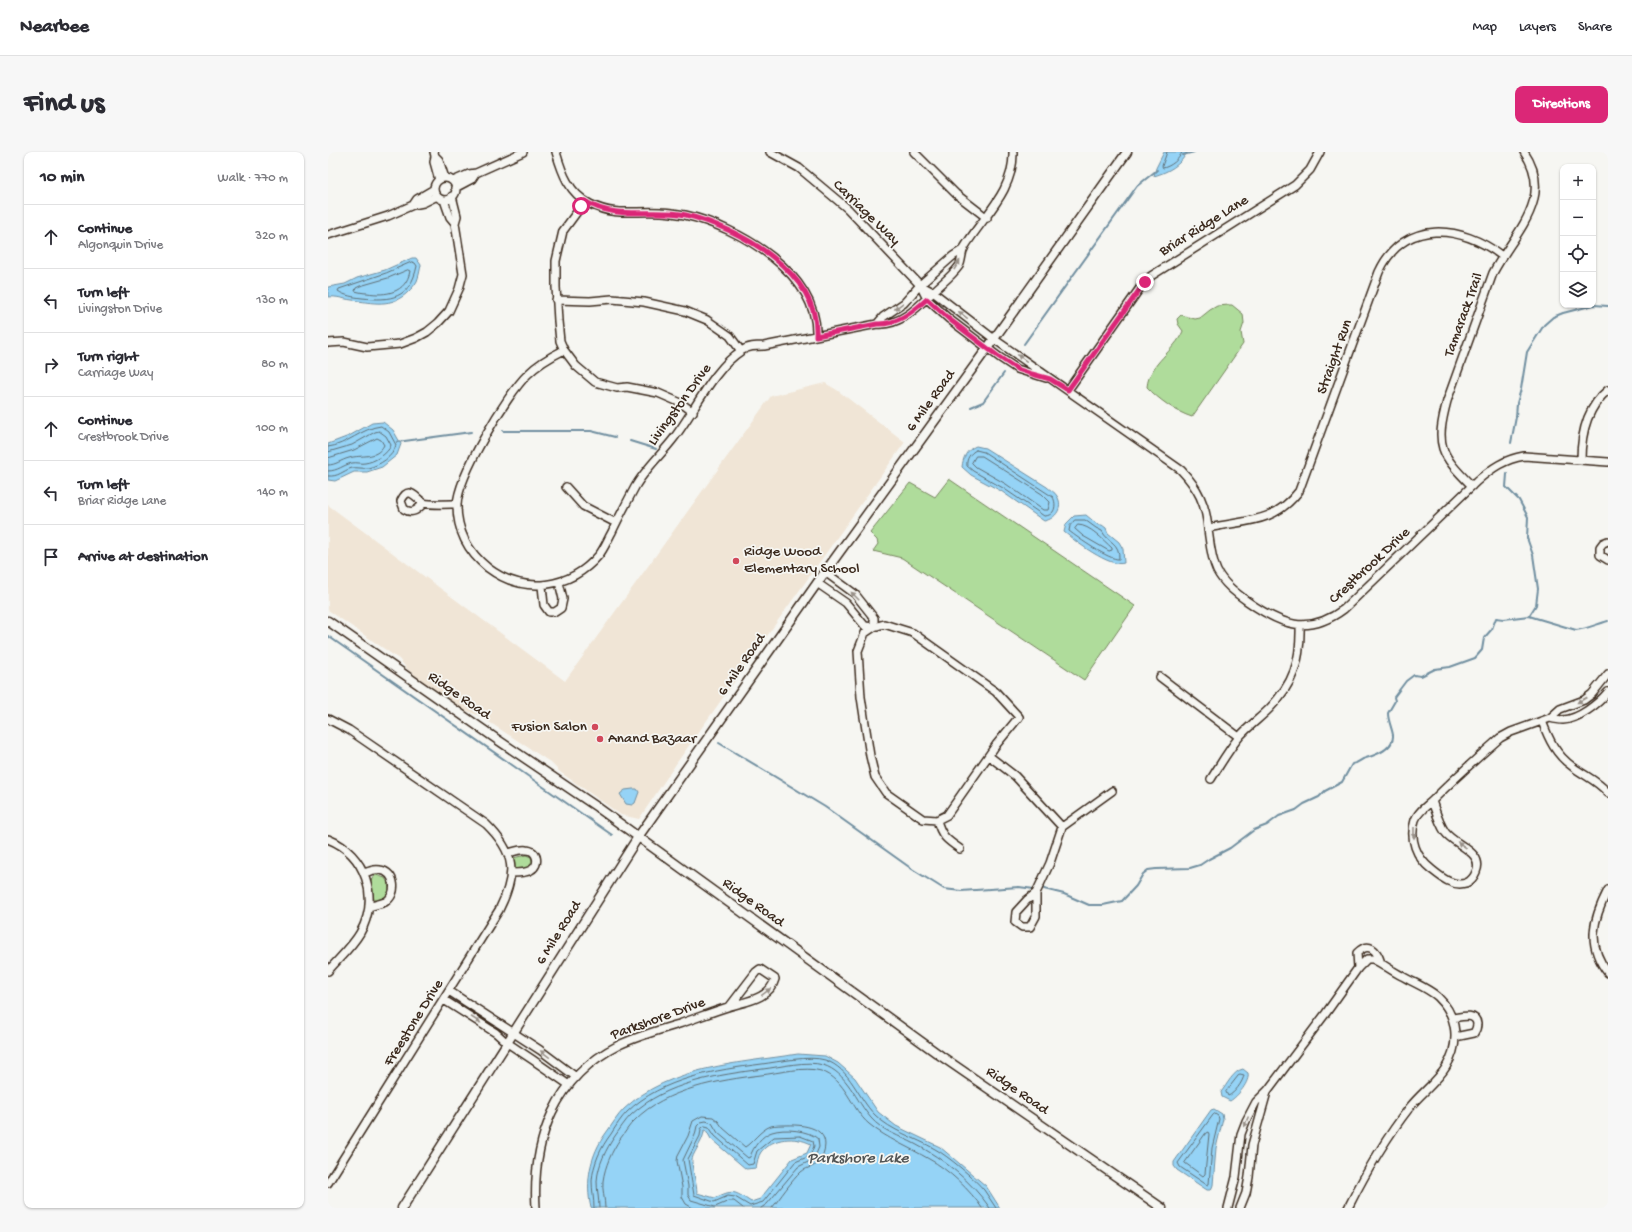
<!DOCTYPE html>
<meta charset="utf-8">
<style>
:root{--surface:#fff;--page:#f7f7f7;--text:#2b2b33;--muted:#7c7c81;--line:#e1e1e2;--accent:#db2777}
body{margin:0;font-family:"Gochi Hand",sans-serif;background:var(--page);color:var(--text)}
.controls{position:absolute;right:12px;top:12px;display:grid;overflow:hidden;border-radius:8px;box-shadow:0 1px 3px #0004}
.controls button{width:36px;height:36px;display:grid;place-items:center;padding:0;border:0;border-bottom:1px solid var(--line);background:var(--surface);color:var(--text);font:20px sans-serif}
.stop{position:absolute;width:12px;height:12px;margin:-9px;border:3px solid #db2777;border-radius:50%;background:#fff}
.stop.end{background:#db2777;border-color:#fff;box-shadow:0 1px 4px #0008}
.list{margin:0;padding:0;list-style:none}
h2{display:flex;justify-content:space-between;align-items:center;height:52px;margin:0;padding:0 16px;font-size:17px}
h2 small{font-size:13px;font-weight:400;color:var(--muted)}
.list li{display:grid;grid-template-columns:26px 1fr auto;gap:12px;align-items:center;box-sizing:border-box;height:64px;padding:0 16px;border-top:1px solid var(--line)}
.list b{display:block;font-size:15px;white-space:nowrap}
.list p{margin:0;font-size:13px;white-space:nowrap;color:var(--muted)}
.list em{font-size:13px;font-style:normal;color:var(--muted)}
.icon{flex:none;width:22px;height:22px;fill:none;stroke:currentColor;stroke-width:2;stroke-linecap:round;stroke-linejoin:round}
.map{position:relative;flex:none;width:1280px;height:1056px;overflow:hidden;border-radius:8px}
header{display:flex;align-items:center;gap:24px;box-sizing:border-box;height:56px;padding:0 20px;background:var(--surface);border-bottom:1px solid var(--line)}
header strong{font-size:19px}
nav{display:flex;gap:22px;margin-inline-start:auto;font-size:14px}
.intro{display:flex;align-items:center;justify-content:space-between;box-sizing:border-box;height:96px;padding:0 24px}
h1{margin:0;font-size:28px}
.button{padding:10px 18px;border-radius:8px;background:var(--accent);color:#fff;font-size:14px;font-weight:700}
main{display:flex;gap:24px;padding:0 24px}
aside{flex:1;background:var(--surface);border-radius:8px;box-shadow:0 1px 3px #0004}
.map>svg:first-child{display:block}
.built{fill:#f0e5d6}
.green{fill:#afdc9b;stroke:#75835c}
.water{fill:#95d3f6;stroke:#718fa0;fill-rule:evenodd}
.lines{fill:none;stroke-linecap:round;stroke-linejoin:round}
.shore{stroke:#5f6e74;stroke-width:1}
.stream{stroke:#718fa0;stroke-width:2}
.minor-casing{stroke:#3b2a1e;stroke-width:10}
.tertiary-casing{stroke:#3b2a1e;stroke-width:11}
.minor{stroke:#f6f6f2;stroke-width:7}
.tertiary{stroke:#f6f6f2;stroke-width:8}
.oneway{fill:#989088}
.route{stroke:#db2777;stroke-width:5}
.poi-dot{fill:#d1495b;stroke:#f6f6f2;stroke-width:1.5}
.labels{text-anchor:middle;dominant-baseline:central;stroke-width:3.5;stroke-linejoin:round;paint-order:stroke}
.street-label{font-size:15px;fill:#3b2a1e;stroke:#f6f6f2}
.poi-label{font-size:15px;fill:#3b2a1e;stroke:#f6f6f2;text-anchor:start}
.water-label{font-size:16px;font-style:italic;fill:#525454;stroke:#f6f6f2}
</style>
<header>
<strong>Nearbee</strong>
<nav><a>Map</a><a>Layers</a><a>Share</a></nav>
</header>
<div class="intro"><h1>Find us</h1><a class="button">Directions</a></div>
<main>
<aside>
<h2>10 min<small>Walk · 770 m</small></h2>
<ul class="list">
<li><svg class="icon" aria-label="ahead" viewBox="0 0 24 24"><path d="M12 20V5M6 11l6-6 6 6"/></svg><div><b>Continue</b><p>Algonquin Drive</p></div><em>320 m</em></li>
<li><svg class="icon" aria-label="left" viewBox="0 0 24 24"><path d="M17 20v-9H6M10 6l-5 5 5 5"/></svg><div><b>Turn left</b><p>Livingston Drive</p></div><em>130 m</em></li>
<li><svg class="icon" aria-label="right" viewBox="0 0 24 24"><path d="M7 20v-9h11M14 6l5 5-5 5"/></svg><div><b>Turn right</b><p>Carriage Way</p></div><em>80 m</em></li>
<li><svg class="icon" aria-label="ahead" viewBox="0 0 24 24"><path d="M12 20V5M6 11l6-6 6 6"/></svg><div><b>Continue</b><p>Crestbrook Drive</p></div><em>100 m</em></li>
<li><svg class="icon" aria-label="left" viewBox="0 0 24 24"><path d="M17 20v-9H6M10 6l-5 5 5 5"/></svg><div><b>Turn left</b><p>Briar Ridge Lane</p></div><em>140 m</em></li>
<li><svg class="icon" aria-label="arrive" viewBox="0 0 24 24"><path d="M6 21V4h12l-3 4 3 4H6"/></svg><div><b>Arrive at destination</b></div></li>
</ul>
</aside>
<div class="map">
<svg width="1280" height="1056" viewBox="0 0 1280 1056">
<rect width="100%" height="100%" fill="#f6f6f2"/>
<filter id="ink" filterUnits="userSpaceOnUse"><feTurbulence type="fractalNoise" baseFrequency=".025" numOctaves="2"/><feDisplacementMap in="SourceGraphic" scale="8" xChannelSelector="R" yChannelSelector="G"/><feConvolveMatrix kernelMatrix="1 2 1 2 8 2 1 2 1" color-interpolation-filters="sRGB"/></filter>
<g filter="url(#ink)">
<path class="built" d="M497,231l12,7 68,52 -227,319 -39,58 -18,-4 -61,-43 -10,-10 -70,-46 -16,-6 -56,-40 -9,-11 -71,-49v-105l237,176 206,-285z"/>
<path class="green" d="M901,153h3l11,9 1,9 -3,9 2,12 -51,73c-16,-5 -34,-18 -45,-30 2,-24 28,-36 36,-56l-5,-7 -1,-5 4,-4 14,4 5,-1 10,-8 7,-4z
M621,327l186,127 -51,74 -182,-122 -29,-7 5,-7 -1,-4 -7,-7 40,-50 25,14z
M198,703l5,2 2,7 -4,5 -15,1 -3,-7 2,-5z
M48,723l9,3c5,8 5,12 0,21 -15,6 -13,-6 -15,-17l4,-6z"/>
<path class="water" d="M836,0h23c-6,13 -19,20 -33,24l2,-8z
M84,106h4l5,7c-1,5 -2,11 -4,16 -2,4 -6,8 -9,11 -16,16 -36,11 -56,8 -9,-1 -15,-4 -24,-3v-10l17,-3 12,-6 28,-8z
M55,270l10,8 8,14 -4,11 -15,12 -15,5h-13l-19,9 -7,-1v-36l21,-8 23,-13z
M648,294l9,2 62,39c3,3 8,5 10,9 7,11 -1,23 -13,25l-43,-30 -30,-16 -9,-8c1,-9 4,-17 14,-21z
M758,363l12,10h4l4,3 2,5 11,9 4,7 1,14c-14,5 -49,-22 -60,-31l2,-8 8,-8z
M305,637h4l2,3 -4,11 -3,2 -6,-1 -6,-10 5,-4z
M470,902l27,2 13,7 17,15 23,34 18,14 44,21 46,39 14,22h-409c-6,-26 -1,-53 15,-75 6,-8 11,-17 18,-24 45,-43 117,-46 174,-55zM378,978l5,9 35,30 10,-1c1,-5 2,-12 5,-16 12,-15 34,-16 50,-8l-4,9 -15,6 -32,40 -9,3c-17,-11 -18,-13 -36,-4l-18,-5c0,-9 -6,-27 -5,-34 3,-10 11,-17 12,-28z
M915,917l5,4c2,9 -10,23 -18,28l-8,-4 -1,-5c6,-7 12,-21 22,-23z
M886,957l8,5 1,5 -7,29 -3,37 -2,5h-4l-30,-20 -3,-4v-4l37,-52z"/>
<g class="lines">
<path class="shore" d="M839,0l-5,14 1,2c8,-2 16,-8 19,-16
M84,110l3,1 2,3c-7,33 -26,35 -55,32 -8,-1 -17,-2 -24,-7l1,-2 47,-16z
M80,118l2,1c-4,22 -24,25 -43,22 -4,0 -8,-1 -12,-2l1,-3 4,-2 28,-8z
M0,295c19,-2 34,-19 53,-21l8,6 7,13c-3,12 -16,20 -28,23 -5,1 -11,-1 -16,0 -10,3 -13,9 -24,8
M648,298l8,2 69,45c4,8 2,19 -9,19l-41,-28 -30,-17 -6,-5c-1,-7 3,-13 9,-16z
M0,300l24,-7 23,-13 4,-1 7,5 5,9c-3,9 -17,17 -26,18 -4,1 -8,-1 -13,0 -9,2 -14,8 -24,8
M648,304h6l60,38 8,8 -2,8h-5l-37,-26 -30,-17 -4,-4z
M0,306l26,-8 23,-12 4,2 3,5c-8,15 -22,9 -35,13 -8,2 -13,7 -21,7
M747,368h10l11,8 6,3c6,12 18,11 17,28 -10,1 -41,-21 -50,-28l1,-5z
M750,373c12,0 25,15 34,23v2l-3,1 -26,-15 -8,-7z
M912,922l4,1c-1,7 -10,19 -16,21l-2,-4z
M887,962l3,2 1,3 -7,29 -3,36 -2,1 -27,-18 -2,-4 35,-48z
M377,974l4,1 6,9 33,29 5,-1 4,-13 17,-14 26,-1 13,5 1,5 -4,10 -15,6 -32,40 -13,4 -15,-9 -7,-1 -14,6 -20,-7 -6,-36 12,-23 1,-7z
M878,981l2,-1 1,2 -4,40 -2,2 -18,-13z
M266,1056c0,-9 -2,-18 -2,-27 1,-17 9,-34 19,-47 5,-8 10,-16 16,-22 35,-34 89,-42 135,-48 16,-2 47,-9 63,-4 26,9 32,37 50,55 16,16 41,23 60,34 13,7 40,30 49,41 4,6 8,12 12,18
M271,1056c0,-9 -2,-18 -2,-27 1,-16 9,-32 18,-45 5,-7 10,-15 16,-21 35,-33 87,-40 132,-46 17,-2 44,-9 60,-4 24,7 33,36 48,53 11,13 29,18 44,26 29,15 56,37 75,64
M277,1056c0,-9 -3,-18 -2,-27 2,-15 9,-30 17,-42 5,-6 9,-14 15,-19 30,-31 85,-40 126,-45 17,-2 44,-9 60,-4 25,8 30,38 48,53 18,15 40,23 60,35 19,10 42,32 53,49
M365,1056l-7,-4 -4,-7v-10l-5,-26 1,-6 10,-19 5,-15 9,-5 11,1 5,4 5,7 22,19c8,-5 15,-17 26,-21 4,-1 10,-1 15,-1 23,-1 49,5 35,34 -5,9 -13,7 -20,13 -9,8 -21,26 -29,36
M415,1056l-9,-7h-5l-14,6 -24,-7 -3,-5v-9l-5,-26 12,-25 2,-9 4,-4 5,-1 6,2 6,10 30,25 2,-1c3,-10 12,-22 22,-25 12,-4 37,-2 46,7l1,8 -5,12 -16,8 -31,37 -6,4"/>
<path class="stream" d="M855,3l11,-3
M696,192l113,-158 20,-16
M643,255l12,-5 21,-29
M175,279h88l24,6
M302,289l26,8
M69,290l74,-10
M1183,291l5,-26 1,-14 4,-14 6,-37 17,-27 9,-8 10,-4 31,-8 14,1
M1179,322l-1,13 13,13 9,17 -1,21 6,17 5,34 -2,16 -7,11
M0,484l284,199
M391,591l106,64 87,62 32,20 17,2 58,-4 15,2
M716,737l20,5 25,11h14l19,-4 14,-15 7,-12 5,-4 8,-1 34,-1 10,-3 9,-6 21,-11 24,-18 13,-5 12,-9 17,-6 8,-6 15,-7 6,-6 17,-9 10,-18c6,0 8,-5 14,-6 10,-3 28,-9 27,-23 -1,-7 -5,-14 -5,-22l7,-12 -1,-4 12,-16 8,-6 7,1 14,-7 15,-2 25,-9 7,-8 2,-12 8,-9 4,-11 8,1 25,-3 47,14c11,-1 21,-6 32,-9"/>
<g class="minor-casing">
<path id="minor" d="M106,0l1,4 4,4 6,18
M228,0c6,21 13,41 34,52 25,13 45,6 71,8 8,0 16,2 24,3 54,12 134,59 131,121
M442,0l29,16 49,41 72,76 7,14 22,20 50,38 18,12 29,9
M586,0l42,42 31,24
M107,4l-1,6 5,18
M106 37a11 11 0 1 1 22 0a11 11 0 1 1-22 0Z
M125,29l16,-7 7,-1 47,-21
M127,36l17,-9 4,-6
M116,48l6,17 5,6
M257,49l-22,30 -7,30v26l2,34 2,20 4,9 12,16 19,16 22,6 10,-1 31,6 23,10 12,9
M85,53l4,-6 17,-10
M0,83l60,-19 25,-11 10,-2 14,-7
M592,133l13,7 61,47 187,131c17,18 25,34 27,59 2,15 3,29 9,42 7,13 19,22 30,30 34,24 61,35 97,8l133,-128c15,-13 28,-22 47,-25l84,6
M228,148l34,1 22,-2 32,3 41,9 22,9 23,16 11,15
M549,172l6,-7 21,-14 16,-18 33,-29 11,-7
M0,191l16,-1 23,5 33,-3 16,-6 11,-6 11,-9 11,-12 10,-22 4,-15 -8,-51 2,-7 -5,-20
M236,198c-12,6 -26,14 -36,24 -21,20 -70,102 -71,131 0,26 11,47 31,63 36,27 82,21 111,-13 5,-6 9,-16 13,-23 7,-15 15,-30 23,-45 10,-18 27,-33 39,-49 20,-26 40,-70 67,-87 7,-5 15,-5 23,-5l113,-22c23,2 41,-17 56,-32 8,-8 19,-16 26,-26 3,-5 2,-12 5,-18 19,-32 50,-56 49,-96
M740,238l72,-102 11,-12 144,-91 15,-15 10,-18
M1253,308c0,-27 6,-53 27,-70
M1144,334c-32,-32 -37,-40 -25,-85l46,-128c20,-39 63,-74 31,-121
M238,335l17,19 33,17
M96,351c-6,6 -11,12 -20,6l-3,-8c8,-17 15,-2 23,2 5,2 27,1 33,1
M880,376c37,-8 66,-4 91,-37l80,-219c25,-54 83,-47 123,-16
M1280,389l-5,2 -3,4v8l8,5
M497,420l30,22 19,24v9
M489,431l29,20 19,23 9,1 10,-3 29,9 83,59 23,25 -23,28 -49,70 -10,5 -14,-1 -37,-26 -11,-16 -5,-21 -9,-59 -3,-46 7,-18 9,-6
M214,434l2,19 5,7h6l6,-4 2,-9 -4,-17
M832,525l79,60
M1222,566c4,1 9,2 13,2 16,-1 35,-16 45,-28
M0,567l21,11 137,94c30,29 31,50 13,86l-171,273
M1214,569c7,19 14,34 31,46 12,9 25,14 35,26
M661,604l26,20 47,51 -12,36 -14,30 -9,7 -11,12 -1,10 7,5h8l6,-11v-23
M883,627c9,-14 18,-30 29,-43 9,-10 20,-18 29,-27 25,-26 32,-48 31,-84
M1104,649c4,11 7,22 13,31 9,13 40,20 31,40 -2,5 -5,9 -10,11 -14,4 -25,-6 -35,-14 -15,-12 -22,-30 -16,-49 4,-10 11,-13 18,-20 22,-22 44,-42 67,-62l11,-6 39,-14 10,-9 24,-9 8,-6 16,-20
M609,668c4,16 10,20 23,29
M734,675l50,-36
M0,687c38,15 52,59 32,94 -8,14 -22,26 -32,38
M180,701c5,-1 13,-4 18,-3 12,0 14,15 5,20 -5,3 -13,3 -19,3
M37,721c4,-2 10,-4 15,-3 16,2 18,25 5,32 -5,2 -11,3 -16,5
M1280,738c-15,29 -22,55 0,83
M1030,816l-1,-15c12,-12 20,-3 24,10
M121,839l91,59 36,27
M116,848l52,33 10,9 27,18 36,25
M1124,866c8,-1 24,-6 25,6 0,4 -1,6 -3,9l-19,4
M208,1056c-4,-69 19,-131 83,-163 19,-9 40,-15 60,-21 18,-6 35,-13 52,-18 17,-5 39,-8 44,-27l-15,-10 -4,3 -26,34
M900,1056l8,-31 5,-43 5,-13 10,-19 12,-12 58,-77 32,-45 9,-9h6c10,5 19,12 29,17 12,7 26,12 36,21 20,19 22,47 8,70 -9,15 -25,26 -36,40 -25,32 -44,65 -62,101
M912,1056l6,-15 3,-16 3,-32 15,-53"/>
</g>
<g class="tertiary-casing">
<path id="tertiary" d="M0,469l167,117 102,69 344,249 221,152
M74,1056l236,-371 187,-265 166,-229 136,-191"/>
</g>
<use href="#minor" class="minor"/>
<use href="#tertiary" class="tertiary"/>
</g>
<defs><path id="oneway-solid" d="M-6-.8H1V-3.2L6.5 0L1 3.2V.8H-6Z"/></defs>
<g class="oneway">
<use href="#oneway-solid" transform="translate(629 113) rotate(-59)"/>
<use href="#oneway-solid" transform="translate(571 154) rotate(144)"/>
<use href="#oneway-solid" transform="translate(635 163) rotate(-143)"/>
<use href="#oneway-solid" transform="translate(694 206) rotate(-144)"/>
<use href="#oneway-solid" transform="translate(527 444) rotate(-135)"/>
<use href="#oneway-solid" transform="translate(1254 548) rotate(151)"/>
<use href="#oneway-solid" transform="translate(1086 681) rotate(90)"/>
<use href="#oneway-solid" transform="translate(1134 693) rotate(-145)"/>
<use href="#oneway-solid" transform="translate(438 840) rotate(-37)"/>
<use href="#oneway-solid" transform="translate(148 868) rotate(33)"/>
<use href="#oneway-solid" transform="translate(217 902) rotate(-144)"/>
<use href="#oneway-solid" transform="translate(918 970) rotate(114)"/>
</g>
</g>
<g class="lines" filter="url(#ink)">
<path class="route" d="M253,54l4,-5c30,20 68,7 101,14 53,13 134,58 130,121l61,-12c19,1 36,-12 50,-25l22,20 50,38 18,12 15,5 18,5 18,11 77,-108"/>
</g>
<g class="poi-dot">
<circle cx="408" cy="409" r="4"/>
<circle cx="267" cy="575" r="4"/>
<circle cx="272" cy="587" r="4"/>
</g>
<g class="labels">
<g class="street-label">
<text transform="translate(538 61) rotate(44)">Carriage Way</text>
<text transform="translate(876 74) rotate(-32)">Briar Ridge Lane</text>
<text transform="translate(1136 163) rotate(-70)">Tamarack Trail</text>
<text transform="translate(1007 205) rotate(-70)">Straight Run</text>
<text transform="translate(603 249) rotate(-54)">6 Mile Road</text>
<text transform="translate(352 253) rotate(-54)">Livingston Drive</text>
<text transform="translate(1042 414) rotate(-43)">Crestbrook Drive</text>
<text transform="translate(414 513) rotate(-55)">6 Mile Road</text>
<text transform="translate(131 544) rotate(35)">Ridge Road</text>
<text transform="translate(425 751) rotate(36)">Ridge Road</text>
<text transform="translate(231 781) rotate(-58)">6 Mile Road</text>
<text transform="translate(330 867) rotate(-20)">Parkshore Drive</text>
<text transform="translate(86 871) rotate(-58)">Freestone Drive</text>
<text transform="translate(689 939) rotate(35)">Ridge Road</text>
</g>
<g class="poi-label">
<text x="416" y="400">Ridge Wood<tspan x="416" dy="17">Elementary School</tspan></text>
<text x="259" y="575" text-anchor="end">Fusion Salon</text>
<text x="280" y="587">Anand Bazaar</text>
</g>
<g class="water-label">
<text x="530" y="1007">Parkshore Lake</text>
</g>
</g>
</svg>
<div class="controls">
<button>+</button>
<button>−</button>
<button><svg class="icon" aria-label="locate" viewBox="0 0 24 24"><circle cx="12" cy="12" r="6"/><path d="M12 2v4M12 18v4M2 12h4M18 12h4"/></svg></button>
<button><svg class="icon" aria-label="layers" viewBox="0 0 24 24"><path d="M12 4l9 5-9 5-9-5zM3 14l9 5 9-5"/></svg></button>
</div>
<div class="stop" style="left:253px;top:54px"></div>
<div class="stop end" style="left:817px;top:130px"></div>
</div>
</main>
